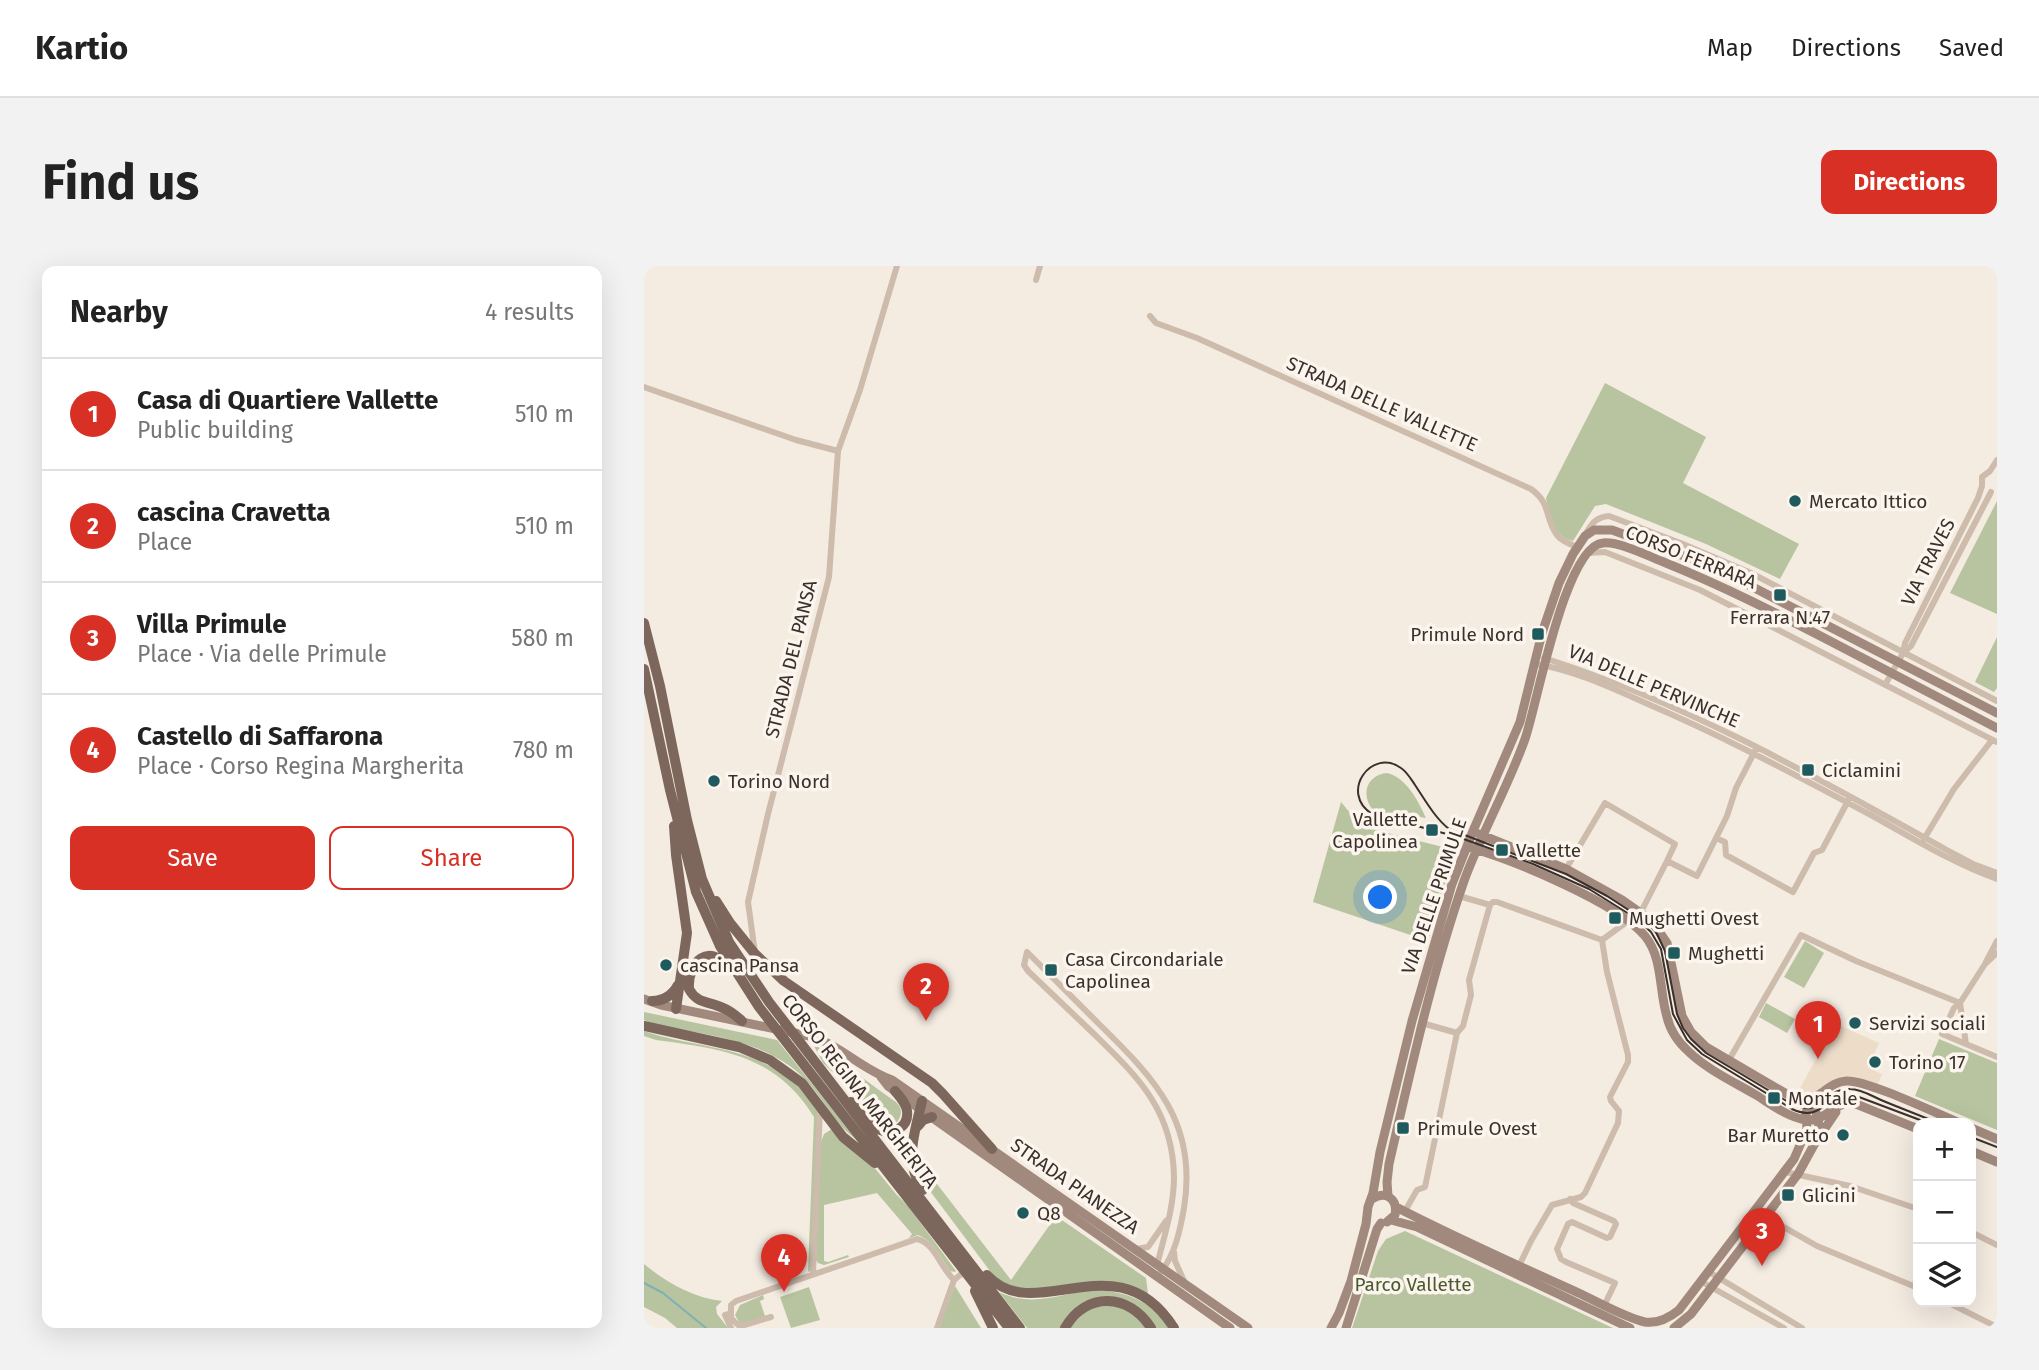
<!DOCTYPE html>
<meta charset="utf-8">
<style>
:root{--surface:#fff;--page:#f2f2f2;--text:#222;--muted:#767676;--line:#e0e0e0;--accent:#d93025}
body{margin:0;font-family:"Fira Sans",sans-serif;background:var(--page);color:var(--text)}
.controls{position:absolute;right:21px;bottom:21px;display:grid;overflow:hidden;border-radius:14px;box-shadow:0 7px 28px #0002}
.controls button{width:63px;height:63px;display:grid;place-items:center;padding:0;border:0;border-bottom:2px solid var(--line);background:var(--surface);color:var(--text);font:35px sans-serif}
.you{position:absolute;left:737px;top:632px;width:24px;height:24px;margin:-18px;border:5px solid #fff;border-radius:50%;background:#1a73e8;box-shadow:0 0 0 10px #1a73e833}
.badge{display:grid;place-items:center;width:46px;height:46px;border-radius:50%;background:var(--accent);color:#fff;font-size:23px;font-weight:700}
.pin{position:absolute;translate:-50% -58px;filter:drop-shadow(0 2px 4px #0008)}
.pin::after{content:'';position:absolute;top:37px;width:24px;height:21px;background:inherit;clip-path:polygon(0 0,100% 0,50% 100%)}
.list{margin:0;padding:0;list-style:none}
h2{display:flex;justify-content:space-between;align-items:center;height:91px;margin:0;padding:0 28px;font-size:30px}
h2 small{font-size:23px;font-weight:400;color:var(--muted)}
.list li{display:grid;grid-template-columns:46px 1fr auto;gap:21px;align-items:center;box-sizing:border-box;height:112px;padding:0 28px;border-top:2px solid var(--line)}
.list b{display:block;font-size:26px;white-space:nowrap}
.list p{margin:0;font-size:23px;white-space:nowrap;color:var(--muted)}
.list em{font-size:23px;font-style:normal;color:var(--muted)}
.actions{display:flex;gap:14px;padding:21px 28px}
.actions a{flex:1;padding:16px 0;border:2px solid var(--accent);border-radius:14px;text-align:center;font-size:24px;color:var(--accent)}
.actions .main{background:var(--accent);color:#fff}
.icon{flex:none;width:38px;height:38px;fill:none;stroke:currentColor;stroke-width:2;stroke-linecap:round;stroke-linejoin:round}
.map{position:relative;flex:none;width:1353px;height:1062px;overflow:hidden;border-radius:14px}
header{display:flex;align-items:center;gap:42px;box-sizing:border-box;height:98px;padding:0 35px;background:var(--surface);border-bottom:2px solid var(--line)}
header strong{font-size:33px}
nav{display:flex;gap:38px;margin-inline-start:auto;font-size:24px}
.intro{display:flex;align-items:center;justify-content:space-between;box-sizing:border-box;height:168px;padding:0 42px}
h1{margin:0;font-size:49px}
.button{padding:18px 32px;border-radius:14px;background:var(--accent);color:#fff;font-size:24px;font-weight:700}
main{display:flex;gap:42px;padding:0 42px}
aside{flex:1;background:var(--surface);border-radius:14px;box-shadow:0 7px 28px #0002}
.map>svg:first-child{display:block}
.green{fill:#b8c4a0}
.plaza{fill:#ecdcc8}
.lines{fill:none;stroke-linecap:round;stroke-linejoin:round}
.stream{stroke:#7fb0b2;stroke-width:2}
.street{stroke:#cdbbac;stroke-width:6}
.secondary{stroke:#a18a7d;stroke-width:9}
.primary{stroke:#7d675c;stroke-width:10}
.tram{stroke:#3b302b;stroke-width:2}
.poi-dot{fill:#1f5a5e;stroke:#fbf5ee;stroke-width:2.5}
.labels{text-anchor:middle;dominant-baseline:central;stroke-width:7;stroke-linejoin:round;paint-order:stroke}
.street-label{font-size:19px;fill:#3b302b;stroke:#fbf5ee}
.poi-label{font-size:19px;fill:#3b302b;stroke:#fbf5ee;text-anchor:start}
.park-label{font-size:19px;fill:#4a5a2e;stroke:#fbf5ee}
</style>
<header>
<strong>Kartio</strong>
<nav><a>Map</a><a>Directions</a><a>Saved</a></nav>
</header>
<div class="intro"><h1>Find us</h1><a class="button">Directions</a></div>
<main>
<aside>
<h2>Nearby<small>4 results</small></h2>
<ul class="list">
<li><span class="badge">1</span><div><b>Casa di Quartiere Vallette</b><p>Public building</p></div><em>510 m</em></li>
<li><span class="badge">2</span><div><b>cascina Cravetta</b><p>Place</p></div><em>510 m</em></li>
<li><span class="badge">3</span><div><b>Villa Primule</b><p>Place · Via delle Primule</p></div><em>580 m</em></li>
<li><span class="badge">4</span><div><b>Castello di Saffarona</b><p>Place · Corso Regina Margherita</p></div><em>780 m</em></li>
</ul>
<div class="actions"><a class="main">Save</a><a>Share</a></div>
</aside>
<div class="map">
<svg width="1353" height="1062" viewBox="0 0 1353 1062">
<rect width="100%" height="100%" fill="#f4ebe1"/>
<path class="green" d="M961,117l101,54 -23,46 116,61 -19,35 -74,-35 -100,-40 -11,2 -22,35c-20,-4 -24,-26 -27,-43z
M1353,235v113l-47,-21z
M1353,371v51l-3,4 -19,-10z
M743,507c19,4 32,29 39,45 -19,-4 -36,2 -54,-5l1,-3c-13,-16 -6,-35 14,-37z
M697,536l15,18 15,9 84,21 -27,91 -115,-39z
M1161,675l19,12 -20,35 -20,-11z
M1122,737l29,16 -8,14 -28,-16z
M0,746l133,28 80,100c-25,-18 -33,-41 -53,-62 -39,-39 -100,-43 -151,-54l-9,-4z
M0,765c50,17 101,14 145,47 12,9 20,22 29,34l-6,158 -4,2 6,-155c-38,-62 -92,-68 -158,-77l-12,-4z
M1295,773l58,24v67l-82,-34z
M169,778c29,17 55,39 83,58 7,7 6,13 1,20l-12,3 -8,-4 -37,-42 -17,-16z
M188,863l37,32 27,33 12,12 48,65 -1,1 -5,-1c-9,-13 -16,-30 -32,-36l-30,11 21,-8 3,-4 -35,-41 -53,12v56l4,1 20,-7 1,2 -25,8 -6,-2 -2,-3 5,-118 3,-8z
M273,892l94,122 45,-64 90,62 2,16 -13,-6 -100,6 -36,-11 -75,-100 -6,-10z
M761,965l208,97h-261l26,-77 8,-12z
M0,998c22,18 49,34 78,37l-6,6 1,7 11,14h-51l-12,-10 -21,-11z
M311,1020l26,42h-42z
M165,1021l11,33 -29,8 -11,-31z
M455,1023c34,6 49,11 71,39h-16l-4,-9 -48,-21 -40,30h-35l-28,-36c36,17 63,0 100,-3z
M119,1029l1,4 -4,2 5,15 -22,7 -4,-1 -4,-7 5,-10z
M466,1037l24,10 13,15h-78l19,-19z"/>
<path class="plaza" d="M1183,754l52,23 -11,25 14,6 -6,15 -21,-8 -33,12 -28,6 37,-67 -7,-5z"/>
<g class="lines">
<path class="stream" d="M0,1017l19,10 43,35"/>
<path class="street" d="M392,14l4,-14
M506,50l6,7 41,15 334,151c21,15 13,29 26,46 4,6 13,9 20,12
M0,121l152,53 42,11
M941,269c6,-10 10,-18 24,-19l74,28 68,29 246,128
M1052,286l23,15
M944,287l17,-1 95,38 297,152
M1260,386l7,-6 80,-154
M900,392c142,45 272,119 401,191l28,15 24,9
M891,398c37,5 81,26 115,41 75,32 147,71 219,109 42,23 83,49 128,65
M1241,419l18,-32 2,-10 73,-145 4,-12v-9l8,-6 7,-11
M1072,572l9,4 1,13 67,37 21,-39 8,-3 27,-51
M1280,573l30,-50 38,-49
M922,603l39,-66 70,41 -8,17
M815,630l31,9
M997,646l26,-51 30,15 30,-60 9,-28 20,-39
M111,687l-7,-51 20,-88 61,-237 9,-126 22,-61 37,-124
M1342,696l11,-21
M1316,737l6,41 -24,-10 12,-26 6,-5 25,-39 12,-11
M778,757l35,10
M1322,778l31,13
M1085,794l72,-125 55,26 104,42
M1141,906l65,14 68,23
M926,933l3,4 41,18 2,3 -6,13 -3,1 -35,-16 -4,2 -11,25 4,10 5,3 49,21 -11,23
M761,945l12,-21 8,-3 32,-154 6,-7 8,-31 -2,-15 21,-75 3,-3h4l105,38 26,-19
M1110,947l12,4 51,29 101,42
M1327,966l26,13
M492,983l12,-2 18,-26
M530,986l1,9 9,20
M513,999c7,-28 17,-58 17,-88 -1,-67 -36,-100 -81,-144 -22,-21 -44,-42 -65,-62l-4,-6 3,-13c24,24 48,48 72,72 56,55 99,99 85,184 -4,23 -9,46 -23,64
M873,1004l14,-29 21,-36 29,-8 4,-4 33,-70 1,-12 -8,-10 -1,-4 18,-35v-7l-21,-83 -5,-32
M1065,1006l93,56
M169,1007l7,-165
M1058,1016l82,46
M1303,1036l50,25
M127,1051l-27,8h-6l-7,-7v-13l5,-4 181,-62c18,4 23,28 37,41
M87,1062l-6,-13 6,-2
M293,1062l17,-48 11,-9"/>
<path class="secondary" d="M835,568l87,35 56,31 30,21 15,22 15,73 9,16 15,15 91,53c21,4 30,-18 49,-19 19,-2 92,33 114,42
M827,582c42,12 147,55 174,88 18,22 14,55 22,81 3,13 12,26 22,35 19,18 45,30 67,43 13,8 27,19 42,23 2,1 8,2 10,2 18,0 27,-17 43,-18l67,27
M0,733l17,6 153,32c28,10 49,33 78,43l356,248
M237,811l7,9 32,23 310,219
M1165,834c9,13 12,22 8,38
M1327,862l26,11
M1327,885l26,11
M744,930l-1,-14 2,-18c22,-95 43,-191 75,-283 18,-49 44,-94 61,-142 12,-34 40,-193 78,-196 16,-2 47,14 63,20 57,23 110,50 164,78 56,29 111,58 167,87
M728,933c14,-9 26,0 23,16l-8,7
M752,941c60,31 123,59 185,87 16,8 48,25 64,28 13,2 24,-4 34,-12l115,-151 13,-30 -1,-15 3,-14
M747,954l26,7 213,101
M687,1062l8,-15 12,-32 15,-57 2,-17 5,-14 7,-41 32,-131 40,-137 21,-53 47,-109 22,-89 17,-50 14,-29 12,-18 9,-6h18l80,29 49,22 256,132
M702,1062l31,-99 4,-6
M1030,1062l17,-14 107,-140 17,-31 21,-31"/>
<path class="primary" d="M0,357l16,63 27,134 15,59 27,63 40,60 251,326
M0,403l26,121 26,102 24,54 39,61 250,321
M30,560l2,29 11,78 -11,76
M72,635l14,22 25,31 29,27 148,102 11,11 49,55
M84,703c-18,-28 -41,-7 -39,20 8,15 20,12 34,19 8,3 13,8 19,13
M8,735c12,0 20,-5 26,-16
M0,760l95,21 31,13 32,23 41,54 32,26
M278,835c-7,31 -19,61 1,89
M207,836c9,7 22,24 29,28 14,6 29,-4 27,-19 -1,-8 -7,-14 -12,-20
M274,860l5,-6 9,-3
M343,1009c48,53 130,-37 187,53
M331,1025l18,37
M421,1062c21,-37 64,-35 86,0"/>
<path class="tram" d="M1284,857l-77,-29c-25,1 -30,29 -59,15l-90,-55 -15,-14 -14,-26 -12,-65 -10,-17 -14,-13 -48,-30 -56,-25 -75,-27 -86,-23c-33,-21 -1,-67 29,-46 6,4 10,11 14,17 10,15 20,33 34,44l117,45 41,22 37,24 12,12 9,19 12,63 6,14 8,11 15,14 84,50c32,18 34,-16 60,-14 11,0 22,7 31,11 19,8 38,15 57,23
M1327,871l26,10"/>
</g>
<g class="poi-dot">
<circle cx="1151" cy="235" r="7"/>
<rect x="1129" y="322" width="14" height="14" rx="3.5"/>
<rect x="887" y="361" width="14" height="14" rx="3.5"/>
<rect x="1157" y="497" width="14" height="14" rx="3.5"/>
<circle cx="70" cy="515" r="7"/>
<rect x="781" y="557" width="14" height="14" rx="3.5"/>
<rect x="851" y="577" width="14" height="14" rx="3.5"/>
<rect x="964" y="645" width="14" height="14" rx="3.5"/>
<rect x="1023" y="680" width="14" height="14" rx="3.5"/>
<circle cx="22" cy="699" r="7"/>
<rect x="400" y="697" width="14" height="14" rx="3.5"/>
<circle cx="1211" cy="757" r="7"/>
<circle cx="1231" cy="796" r="7"/>
<rect x="1123" y="825" width="14" height="14" rx="3.5"/>
<rect x="752" y="855" width="14" height="14" rx="3.5"/>
<circle cx="1199" cy="869" r="7"/>
<rect x="1137" y="922" width="14" height="14" rx="3.5"/>
<circle cx="379" cy="947" r="7"/>
</g>
<g class="labels">
<g class="street-label">
<text transform="translate(738 138) rotate(24)">STRADA DELLE VALLETTE</text>
<text transform="translate(1047 291) rotate(22)">CORSO FERRARA</text>
<text transform="translate(1284 296) rotate(-63)">VIA TRAVES</text>
<text transform="translate(147 393) rotate(-76)">STRADA DEL PANSA</text>
<text transform="translate(1010 420) rotate(23)">VIA DELLE PERVINCHE</text>
<text transform="translate(790 630) rotate(-71)">VIA DELLE PRIMULE</text>
<text transform="translate(216 825) rotate(52)">CORSO REGINA MARGHERITA</text>
<text transform="translate(431 920) rotate(35)">STRADA PIANEZZA</text>
</g>
<g class="poi-label">
<text x="1165" y="235">Mercato Ittico</text>
<text x="1136" y="351" text-anchor="middle">Ferrara N.47</text>
<text x="880" y="368" text-anchor="end">Primule Nord</text>
<text x="1178" y="504">Ciclamini</text>
<text x="84" y="515">Torino Nord</text>
<text x="774" y="553" text-anchor="end">Vallette<tspan x="774" dy="22">Capolinea</tspan></text>
<text x="872" y="584">Vallette</text>
<text x="985" y="652">Mughetti Ovest</text>
<text x="1044" y="687">Mughetti</text>
<text x="421" y="693">Casa Circondariale<tspan x="421" dy="22">Capolinea</tspan></text>
<text x="36" y="699">cascina Pansa</text>
<text x="1225" y="757">Servizi sociali</text>
<text x="1245" y="796">Torino 17</text>
<text x="1144" y="832">Montale</text>
<text x="773" y="862">Primule Ovest</text>
<text x="1185" y="869" text-anchor="end">Bar Muretto</text>
<text x="1158" y="929">Glicini</text>
<text x="393" y="947">Q8</text>
</g>
<g class="park-label">
<text x="769" y="1018">Parco Vallette</text>
</g>
</g>
</svg>
<div class="controls">
<button>+</button>
<button>−</button>
<button><svg class="icon" aria-label="layers" viewBox="0 0 24 24"><path d="M12 4l9 5-9 5-9-5zM3 14l9 5 9-5"/></svg></button>
</div>
<div class="you"></div>
<div class="pin badge" style="left:1174px;top:793px">1</div>
<div class="pin badge" style="left:282px;top:755px">2</div>
<div class="pin badge" style="left:1118px;top:1000px">3</div>
<div class="pin badge" style="left:140px;top:1026px">4</div>
</div>
</main>
